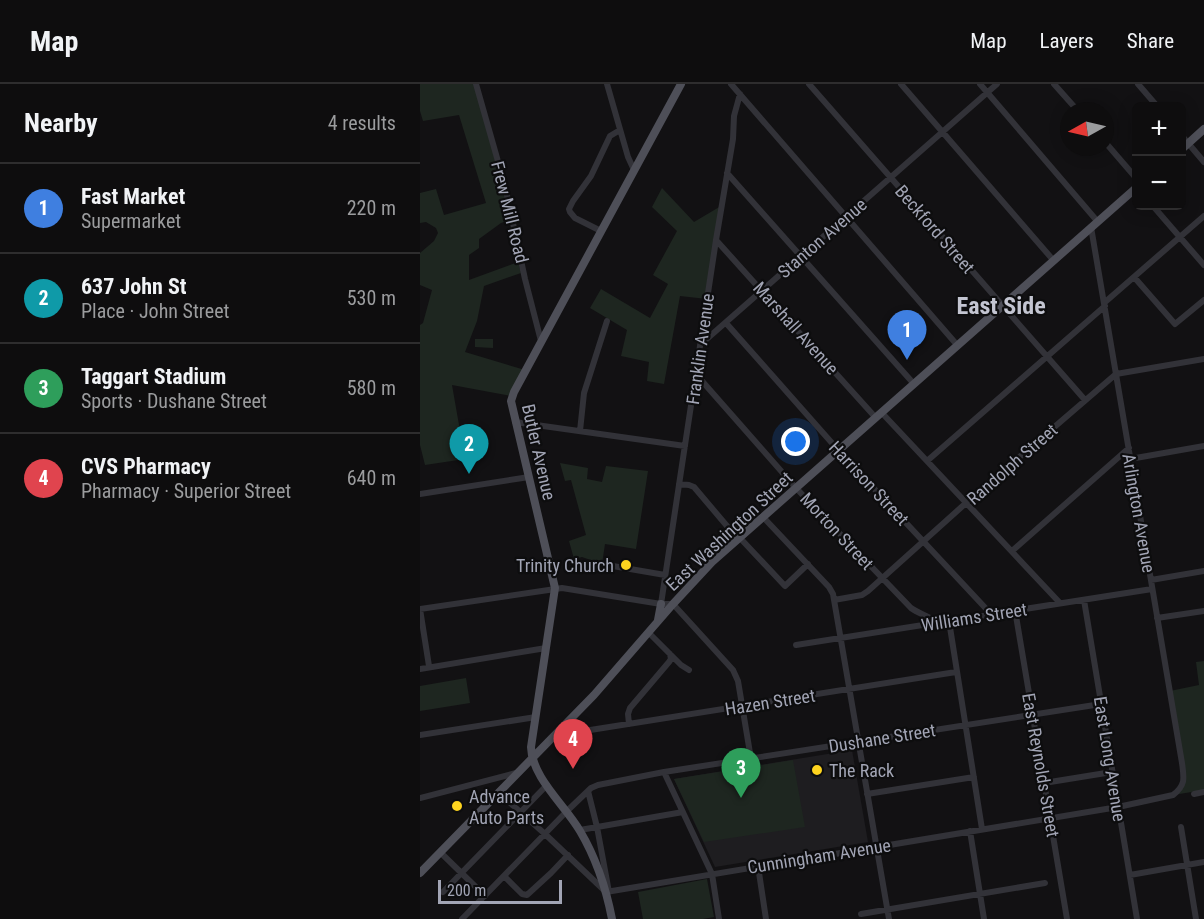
<!DOCTYPE html>
<meta charset="utf-8">
<style>
:root{--surface:#0e0d0e;--page:#1c1b1c;--text:#f1f3f6;--muted:#9b9c9e;--line:#2e2d2e;--accent:#2563eb}
body{margin:0;font-family:"Roboto Condensed",sans-serif;background:var(--page);color:var(--text)}
.controls{position:absolute;right:18px;top:18px;display:grid;overflow:hidden;border-radius:9px;box-shadow:0 3px 15px #0003}
.controls button{width:54px;height:54px;display:grid;place-items:center;padding:0;border:0;border-bottom:2px solid var(--line);background:var(--surface);color:var(--text);font:30px sans-serif}
.compass{position:absolute;left:640px;top:18px;width:54px;height:54px;border-radius:50%;background:var(--surface);box-shadow:0 3px 15px #0003;rotate:262deg}
.scale{position:absolute;left:18px;bottom:15px;width:124px;box-sizing:border-box;padding-left:6px;border:3px solid #a2a5b5;border-top:0;font-size:16px;line-height:21px;white-space:nowrap;color:#a2a5b5;-webkit-text-stroke:4px #0d0d0e;paint-order:stroke}
.you{position:absolute;left:376px;top:358px;width:21px;height:21px;margin:-15px;border:4px solid #fff;border-radius:50%;background:#1a73e8;box-shadow:0 0 0 9px #1a73e833}
.badge{display:grid;place-items:center;width:39px;height:39px;border-radius:50%;background:var(--accent);color:#fff;font-size:20px;font-weight:700}
.pin{position:absolute;translate:-50% -50px;filter:drop-shadow(0 2px 3px #0008)}
.pin::after{content:'';position:absolute;top:32px;width:21px;height:18px;background:inherit;clip-path:polygon(0 0,100% 0,50% 100%)}
.list{margin:0;padding:0;list-style:none}
h2{display:flex;justify-content:space-between;align-items:center;height:78px;margin:0;padding:0 24px;font-size:26px}
h2 small{font-size:20px;font-weight:400;color:var(--muted)}
.list li{display:grid;grid-template-columns:39px 1fr auto;gap:18px;align-items:center;box-sizing:border-box;height:90px;padding:0 24px;border-top:2px solid var(--line)}
.list b{display:block;font-size:22px;white-space:nowrap}
.list p{margin:0;font-size:20px;white-space:nowrap;color:var(--muted)}
.list em{font-size:20px;font-style:normal;color:var(--muted)}
.map{position:relative;flex:none;width:784px;height:835px;overflow:hidden}
header{display:flex;align-items:center;gap:36px;box-sizing:border-box;height:84px;padding:0 30px;background:var(--surface);border-bottom:2px solid var(--line)}
header strong{font-size:28px}
nav{display:flex;gap:33px;margin-inline-start:auto;font-size:21px}
main{display:flex}
aside{flex:1;background:var(--surface)}
.map>svg:first-child{display:block}
.built{fill:#1e1d20}
.green{fill:#1e2620}
.lines{fill:none;stroke-linecap:round;stroke-linejoin:round}
.minor{stroke:#323238;stroke-width:6}
.major{stroke:#4e4f58;stroke-width:8}
.poi-dot{fill:#fed41f;stroke:#0d0d0e;stroke-width:2}
.labels{text-anchor:middle;dominant-baseline:central;stroke-width:4.5;stroke-linejoin:round;paint-order:stroke}
.street-label{font-size:18px;fill:#a2a5b5;stroke:#0d0d0e}
.poi-label{font-size:18px;fill:#a2a5b5;stroke:#0d0d0e;text-anchor:start}
.district-label{font-size:24px;font-weight:bold;fill:#c3c5d1;stroke:#0d0d0e}
</style>
<header>
<strong>Map</strong>
<nav><a>Map</a><a>Layers</a><a>Share</a></nav>
</header>
<main>
<aside>
<h2>Nearby<small>4 results</small></h2>
<ul class="list">
<li><span class="badge" style="background:#3f7fe0">1</span><div><b>Fast Market</b><p>Supermarket</p></div><em>220 m</em></li>
<li><span class="badge" style="background:#0f9aa8">2</span><div><b>637 John St</b><p>Place · John Street</p></div><em>530 m</em></li>
<li><span class="badge" style="background:#2e9e5b">3</span><div><b>Taggart Stadium</b><p>Sports · Dushane Street</p></div><em>580 m</em></li>
<li><span class="badge" style="background:#e0444e">4</span><div><b>CVS Pharmacy</b><p>Pharmacy · Superior Street</p></div><em>640 m</em></li>
</ul>
</aside>
<div class="map">
<svg width="784" height="835" viewBox="0 0 784 835">
<rect width="100%" height="100%" fill="#121113"/>
<path class="built" d="M432,666l16,92 -153,25 -41,-88z"/>
<path class="green" d="M0,0h56l37,135 -12,4 -22,16v9l-10,7v25l49,-18 3,11 -37,13 -7,35 -12,31 60,18 -13,26 -60,-11 13,74 -40,6 -5,-20v-120l3,-2 9,-33 -12,-5v-32l14,-12 4,-8 -2,-5 -10,-6 -6,1v-30l16,-4 8,26 42,-12 -27,-88 -36,6 -3,-10z
M242,104l32,34 27,-16 -14,93 -27,-3 -16,88 -17,-3 2,-19 -28,-6 6,-26 -37,-22 11,-19 49,29 18,-34 -15,-9 24,-44 -25,-24z
M55,255h18v9l-18,-1z
M140,379l28,5 -1,11 15,3 4,-16 42,5 -12,78 -31,-5 -3,20 -20,-7 -8,2 -5,-18 17,-6 -15,-55 -6,1z
M784,577v129l-31,5 10,-10 -13,-94 29,-6 -3,-23z
M46,594l4,25 -50,8v-25z
M373,676l12,67 -101,15 -30,-63z
M287,795l7,38 -11,2h-60l-5,-27z"/>
<g class="lines">
<path class="minor" d="M56,0l29,102 20,93 16,62
M187,0l21,73 6,13
M311,0l227,262
M389,0l276,316
M481,0l153,177
M560,0l118,138
M634,0l24,27
M718,0l19,22
M762,52l22,26
M685,58l31,36
M307,89l187,211
M733,122l51,59
M181,147l-26,-13 -5,-6 -1,-3 4,-8 18,-25 19,-40 10,-6
M296,156l160,178
M714,193l41,47 29,-24
M684,219l100,-87
M306,239l113,128 152,163
M281,260l296,-260
M276,293l6,4 94,107 115,120c8,6 21,9 26,15
M462,329l178,190
M95,338l170,24
M160,347l4,-38 23,-72
M710,375l74,-13
M507,377l178,-155
M259,400l10,1 5,2 44,52
M0,410l109,-17
M343,433l66,70 4,7 56,325
M320,454l45,48 23,-22
M592,467l117,-103
M187,481l58,10
M731,496l53,-9
M414,516l28,-5 6,-4 98,-88 150,-129 88,-15
M664,516l53,319
M241,520l55,-364 17,-101 1,-23 6,-22
M0,525l142,-21 99,16h12l60,66 5,11 13,78
M0,525l9,57
M595,526l52,309
M737,534l47,-7
M529,537l33,208
M228,548l33,33 8,5
M376,561l356,-56
M0,585l126,-21
M209,640l-1,-10 2,-6 39,-46 2,-3 -1,-5
M164,647l372,-59
M0,651l116,-18
M244,688l48,102 7,45
M624,699l68,-11
M168,707l9,36 12,65
M78,708l47,42 61,58 512,-85 55,-12c13,-10 11,-17 9,-32l-91,-536
M447,710l107,-17
M774,710l10,-2
M0,714l96,-25
M761,743l15,92
M160,746l103,-18
M550,747l14,88
M20,768l45,44
M338,782l8,53
M710,791l74,-13
M84,792l18,18 5,1 24,-22 17,-18
M23,808l104,-107
M441,830l184,-31
M42,835l105,-108 24,-23 7,-3 66,-13 437,-68"/>
<path class="major" d="M762,65l22,-20
M238,536l3,-16
M0,789l174,-178 79,-91 39,-42 424,-374
M192,835c-6,-31 -16,-61 -32,-88 -15,-26 -48,-53 -49,-84l24,-159 -44,-187 3,-9 167,-308"/>
</g>
<g class="poi-dot">
<circle cx="206" cy="481" r="6"/>
<circle cx="397" cy="686" r="6"/>
<circle cx="37" cy="722" r="6"/>
</g>
<g class="labels">
<g class="street-label">
<text transform="translate(90 128) rotate(76)">Frew Mill Road</text>
<text transform="translate(515 145) rotate(49)">Beckford Street</text>
<text transform="translate(402 154) rotate(-41)">Stanton Avenue</text>
<text transform="translate(376 244) rotate(48)">Marshall Avenue</text>
<text transform="translate(280 265) rotate(-82)">Franklin Avenue</text>
<text transform="translate(119 368) rotate(77)">Butler Avenue</text>
<text transform="translate(592 380) rotate(-41)">Randolph Street</text>
<text transform="translate(449 399) rotate(47)">Harrison Street</text>
<text transform="translate(719 429) rotate(80)">Arlington Avenue</text>
<text transform="translate(309 447) rotate(-43)">East Washington Street</text>
<text transform="translate(417 447) rotate(47)">Morton Street</text>
<text transform="translate(554 533) rotate(-9)">Williams Street</text>
<text transform="translate(350 618) rotate(-9)">Hazen Street</text>
<text transform="translate(462 654) rotate(-9)">Dushane Street</text>
<text transform="translate(690 675) rotate(81)">East Long Avenue</text>
<text transform="translate(621 681) rotate(80)">East Reynolds Street</text>
<text transform="translate(399 772) rotate(-9)">Cunningham Avenue</text>
</g>
<g class="poi-label">
<text x="194" y="481" text-anchor="end">Trinity Church</text>
<text x="409" y="686">The Rack</text>
<text x="49" y="712">Advance<tspan x="49" dy="21">Auto Parts</tspan></text>
</g>
<g class="district-label">
<text x="581" y="222">East Side</text>
</g>
</g>
</svg>
<div class="controls">
<button>+</button>
<button>−</button>
</div>
<svg class="compass" viewBox="-18 -18 36 36"><path d="M0-13l5 13h-10z" fill="#e53935"/><path d="M0 13l5-13h-10z" fill="#9b9c9e"/></svg>
<div class="scale">200 m</div>
<div class="you"></div>
<div class="pin badge" style="left:487px;top:276px;background:#3f7fe0">1</div>
<div class="pin badge" style="left:49px;top:390px;background:#0f9aa8">2</div>
<div class="pin badge" style="left:321px;top:714px;background:#2e9e5b">3</div>
<div class="pin badge" style="left:153px;top:685px;background:#e0444e">4</div>
</div>
</main>
